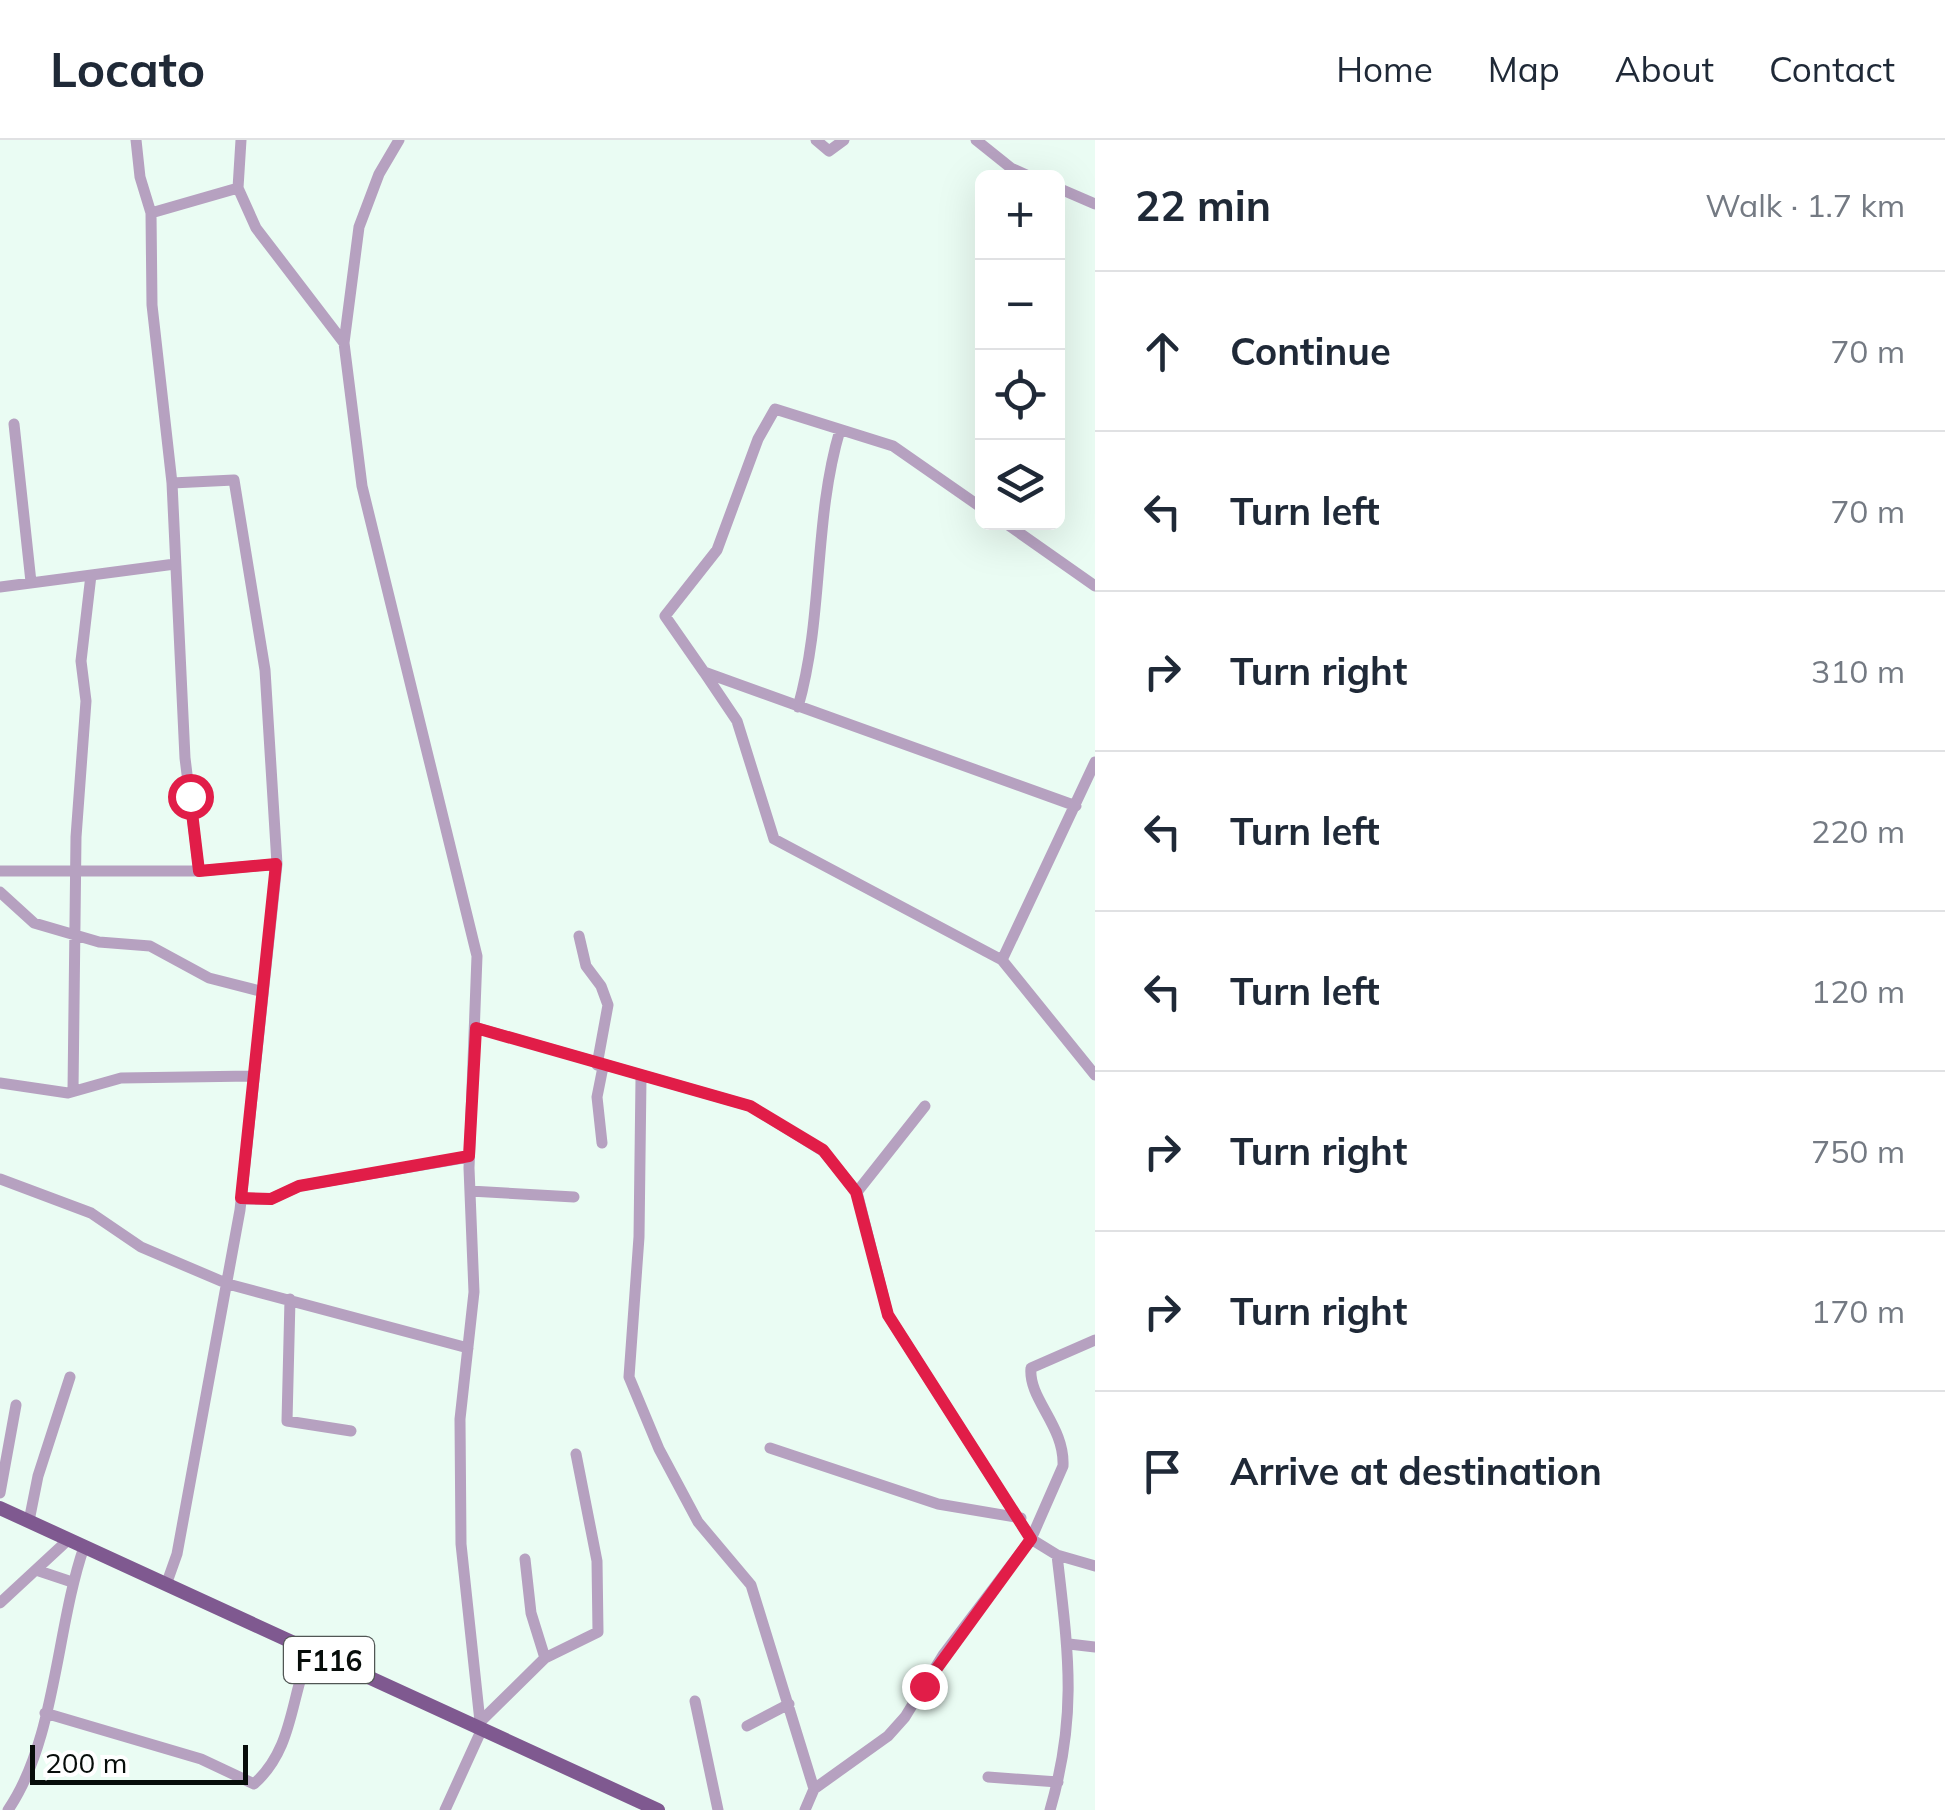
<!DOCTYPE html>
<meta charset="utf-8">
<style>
:root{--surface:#fff;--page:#f2f2f3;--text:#1f2937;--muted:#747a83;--line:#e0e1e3}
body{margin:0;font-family:Mulish,sans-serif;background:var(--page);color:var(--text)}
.controls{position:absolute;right:30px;top:30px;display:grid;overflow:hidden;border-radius:15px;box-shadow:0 10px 40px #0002}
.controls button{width:90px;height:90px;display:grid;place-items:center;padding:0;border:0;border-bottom:2px solid var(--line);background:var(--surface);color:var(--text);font:50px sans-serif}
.scale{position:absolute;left:30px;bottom:25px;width:218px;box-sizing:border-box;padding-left:10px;border:5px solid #070d0a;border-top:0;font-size:28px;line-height:35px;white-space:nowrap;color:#070d0a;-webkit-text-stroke:8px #fff;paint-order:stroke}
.stop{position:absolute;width:30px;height:30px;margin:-22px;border:8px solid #e11d48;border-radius:50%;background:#fff}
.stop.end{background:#e11d48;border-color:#fff;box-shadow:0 2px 10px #0008}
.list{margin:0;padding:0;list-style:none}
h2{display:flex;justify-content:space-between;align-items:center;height:130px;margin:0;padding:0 40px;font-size:42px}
h2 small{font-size:32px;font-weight:400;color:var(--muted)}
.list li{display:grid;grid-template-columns:65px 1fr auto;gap:30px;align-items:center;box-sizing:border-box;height:160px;padding:0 40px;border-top:2px solid var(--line)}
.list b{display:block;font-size:38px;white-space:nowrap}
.list em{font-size:32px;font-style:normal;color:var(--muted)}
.icon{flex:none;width:55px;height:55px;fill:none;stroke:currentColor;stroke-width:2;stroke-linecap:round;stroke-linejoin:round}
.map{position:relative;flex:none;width:1095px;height:1670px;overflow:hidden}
header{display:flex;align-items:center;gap:60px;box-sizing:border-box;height:140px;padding:0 50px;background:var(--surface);border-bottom:2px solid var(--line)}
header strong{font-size:48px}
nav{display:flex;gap:55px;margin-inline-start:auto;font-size:35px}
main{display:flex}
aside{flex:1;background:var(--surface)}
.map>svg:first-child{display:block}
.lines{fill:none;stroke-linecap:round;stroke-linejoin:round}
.minor{stroke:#b6a1c0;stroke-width:11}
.major{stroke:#7f5990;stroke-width:14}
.route{stroke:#e11d48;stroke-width:12}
.labels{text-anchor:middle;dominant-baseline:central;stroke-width:10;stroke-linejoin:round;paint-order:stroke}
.shield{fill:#fff;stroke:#515654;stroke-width:2.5}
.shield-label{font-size:28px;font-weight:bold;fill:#070d0a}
</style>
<header>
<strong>Locato</strong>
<nav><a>Home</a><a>Map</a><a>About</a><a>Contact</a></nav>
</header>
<main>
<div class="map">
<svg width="1095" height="1670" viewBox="0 0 1095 1670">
<rect width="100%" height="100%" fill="#eafcf3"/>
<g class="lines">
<path class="minor" d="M136,0l4,37 11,36
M241,0l-3,48 18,40 88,115
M399,0l-20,34 -20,53 -15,116 18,143 115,470 -8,212 5,124 -14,127 1,125 20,187 -36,79
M816,0l13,11 15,-11
M976,0l35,28 22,10
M1058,48l37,16
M14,284l17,158
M172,343l13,275 14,113
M982,368l-89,-62 -118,-37 -17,30 -41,111 -52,66 39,56 372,134
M1004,382l91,64
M0,447l175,-23
M704,532l33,49 37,118 228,121
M798,567c26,-91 15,-186 42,-277
M1095,622l-93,198 93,115
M0,731h199l78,-7
M0,752l34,31 65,19 51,4 59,32 51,13
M579,796l7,30 15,20 7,19 -11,60
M477,888l273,78 73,45 34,41 31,123 143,224 26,16c11,96 21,159 -7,255
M641,938l-2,159 -10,140 30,72 39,73 53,63 63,204
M0,943l68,10 53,-15 131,-2
M73,951l3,-254 10,-136 -5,-40 10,-86
M602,1003l-5,-46 6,-30
M0,1039l91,34 50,34 87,37 240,64
M470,1051l104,6
M857,1052l68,-86
M241,1059h30l28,-13 170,-29
M290,1159l-3,122 64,10
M770,1308l168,56 83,14
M0,1353l16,-88
M29,1381l9,-45 32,-99
M1057,1415l38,11
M525,1419l6,54 14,45
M39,1431l33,11
M166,1445l11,-31 63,-344 37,-346 -12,-194 -31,-190 -62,3 -20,-178 -1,-92 87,-25
M0,1463l68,-63
M1069,1504l26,3
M695,1561l23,109
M45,1573l156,46 53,25c40,-36 36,-86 56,-133
M480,1582l65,-64 53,-26 -1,-71 -21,-107
M747,1586l42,-22
M988,1637l70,5
M8,1670c48,-70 48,-182 76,-263
M805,1670l9,-21 74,-53 17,-19 38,-62 88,-116 32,-73c2,-40 -35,-67 -32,-98l64,-28"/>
<path class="major" d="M0,1368l658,302"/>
</g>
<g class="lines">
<path class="route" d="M190,656l9,75 77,-7 -35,334 30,1 28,-13 170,-30 7,-128 274,78 73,44 33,42 32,123 143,224 -107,147"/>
</g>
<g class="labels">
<rect class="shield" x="284" y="1497" width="90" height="46" rx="8"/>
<g class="shield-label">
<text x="329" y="1520">F116</text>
</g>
</g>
</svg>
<div class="controls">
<button>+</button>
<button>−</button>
<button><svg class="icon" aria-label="locate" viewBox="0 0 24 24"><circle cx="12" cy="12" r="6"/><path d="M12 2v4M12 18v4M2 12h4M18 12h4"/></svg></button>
<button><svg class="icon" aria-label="layers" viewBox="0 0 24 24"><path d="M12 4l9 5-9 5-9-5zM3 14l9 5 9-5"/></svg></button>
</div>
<div class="scale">200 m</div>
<div class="stop" style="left:190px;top:656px"></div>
<div class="stop end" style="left:924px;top:1546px"></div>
</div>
<aside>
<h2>22 min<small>Walk · 1.7 km</small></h2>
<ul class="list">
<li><svg class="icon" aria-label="ahead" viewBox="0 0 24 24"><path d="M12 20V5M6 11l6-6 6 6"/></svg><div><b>Continue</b></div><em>70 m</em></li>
<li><svg class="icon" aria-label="left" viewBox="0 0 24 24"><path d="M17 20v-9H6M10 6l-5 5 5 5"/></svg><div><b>Turn left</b></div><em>70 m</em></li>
<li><svg class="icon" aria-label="right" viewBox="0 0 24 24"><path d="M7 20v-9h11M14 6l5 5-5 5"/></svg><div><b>Turn right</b></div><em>310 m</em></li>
<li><svg class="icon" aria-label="left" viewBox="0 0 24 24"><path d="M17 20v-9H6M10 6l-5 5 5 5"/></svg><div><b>Turn left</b></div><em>220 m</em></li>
<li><svg class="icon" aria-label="left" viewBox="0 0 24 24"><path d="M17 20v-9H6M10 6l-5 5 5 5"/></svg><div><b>Turn left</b></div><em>120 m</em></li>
<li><svg class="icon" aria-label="right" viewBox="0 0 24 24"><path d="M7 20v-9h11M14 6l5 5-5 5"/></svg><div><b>Turn right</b></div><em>750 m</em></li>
<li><svg class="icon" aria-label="right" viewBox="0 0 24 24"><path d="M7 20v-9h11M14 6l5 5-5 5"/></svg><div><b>Turn right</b></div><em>170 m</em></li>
<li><svg class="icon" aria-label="arrive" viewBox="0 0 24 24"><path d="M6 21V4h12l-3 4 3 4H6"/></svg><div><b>Arrive at destination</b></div></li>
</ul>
</aside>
</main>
